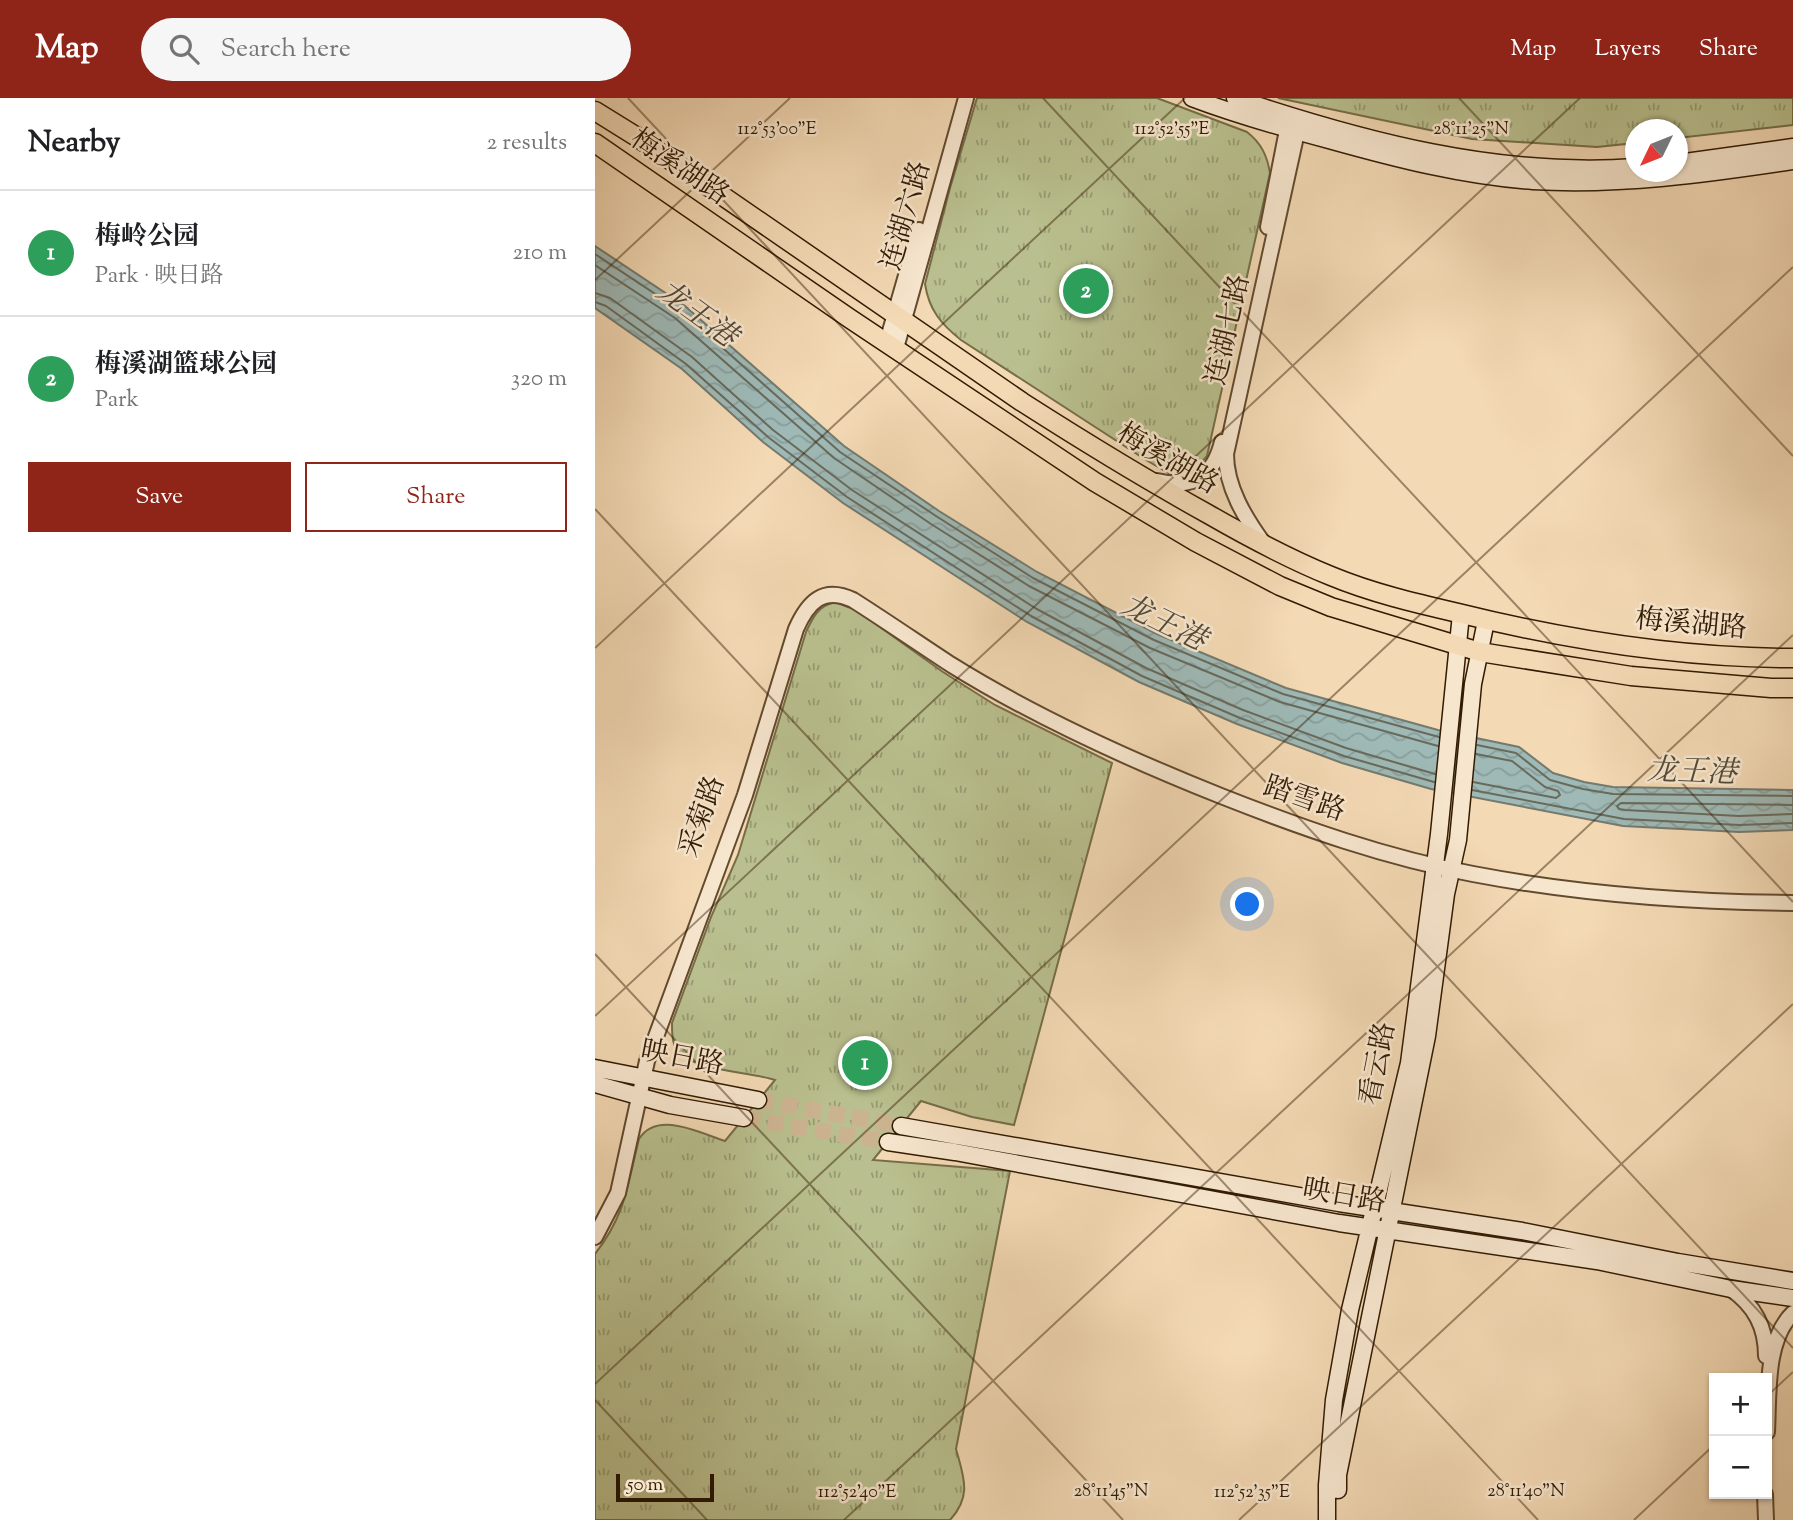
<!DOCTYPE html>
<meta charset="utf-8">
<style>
:root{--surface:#fff;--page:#f6f6f6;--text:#202124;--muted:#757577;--line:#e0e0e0;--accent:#8f2418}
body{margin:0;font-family:"Sorts Mill Goudy","Noto Serif SC",serif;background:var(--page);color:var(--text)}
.controls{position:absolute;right:21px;bottom:21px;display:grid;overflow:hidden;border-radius:0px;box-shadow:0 2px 5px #0004}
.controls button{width:63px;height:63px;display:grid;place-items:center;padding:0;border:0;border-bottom:2px solid var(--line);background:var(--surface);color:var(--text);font:35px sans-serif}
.compass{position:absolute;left:1030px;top:21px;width:63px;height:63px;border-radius:50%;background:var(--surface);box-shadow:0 2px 5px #0004;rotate:227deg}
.scale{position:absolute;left:21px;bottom:18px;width:98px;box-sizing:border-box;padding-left:7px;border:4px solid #321b02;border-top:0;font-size:19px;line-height:24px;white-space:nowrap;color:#321b02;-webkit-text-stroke:5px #f7e6ce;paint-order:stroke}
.you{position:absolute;left:653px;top:807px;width:24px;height:24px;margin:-18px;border:5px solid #fff;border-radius:50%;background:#1a73e8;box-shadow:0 0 0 10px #1a73e833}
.badge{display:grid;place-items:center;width:46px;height:46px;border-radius:50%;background:var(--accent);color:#fff;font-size:23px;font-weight:700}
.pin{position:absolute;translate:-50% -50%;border:4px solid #fff;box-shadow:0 2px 7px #0006}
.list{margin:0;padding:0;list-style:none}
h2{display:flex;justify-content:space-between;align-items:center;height:91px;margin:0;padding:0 28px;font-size:30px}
h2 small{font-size:23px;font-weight:400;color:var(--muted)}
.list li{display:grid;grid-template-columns:46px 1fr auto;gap:21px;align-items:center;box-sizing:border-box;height:126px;padding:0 28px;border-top:2px solid var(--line)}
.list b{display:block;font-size:26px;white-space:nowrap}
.list p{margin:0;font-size:23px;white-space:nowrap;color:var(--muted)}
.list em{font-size:23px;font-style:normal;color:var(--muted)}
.actions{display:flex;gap:14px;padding:21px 28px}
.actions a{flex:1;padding:16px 0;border:2px solid var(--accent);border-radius:0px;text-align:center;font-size:24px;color:var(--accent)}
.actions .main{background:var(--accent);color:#fff}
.icon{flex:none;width:38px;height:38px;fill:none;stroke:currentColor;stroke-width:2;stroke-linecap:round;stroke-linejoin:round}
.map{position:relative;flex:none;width:1198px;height:1422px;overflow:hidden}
header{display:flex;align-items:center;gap:42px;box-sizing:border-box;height:98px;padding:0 35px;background:var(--accent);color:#fff}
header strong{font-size:33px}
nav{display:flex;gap:38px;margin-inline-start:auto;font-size:24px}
.search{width:490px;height:63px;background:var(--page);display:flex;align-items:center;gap:18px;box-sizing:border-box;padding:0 24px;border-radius:38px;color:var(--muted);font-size:26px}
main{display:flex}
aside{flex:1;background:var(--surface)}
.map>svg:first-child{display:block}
.park{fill:url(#park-tufts);stroke:#766d48;stroke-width:2}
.water{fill:url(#water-waves);stroke:#737a6e;stroke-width:2}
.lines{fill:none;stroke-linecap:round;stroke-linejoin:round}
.shore{stroke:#686a5c;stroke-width:2}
.secondary-tunnel{stroke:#ccb390;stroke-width:16;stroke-dasharray:16 8;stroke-linecap:butt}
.tertiary-casing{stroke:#624a2e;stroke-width:18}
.secondary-casing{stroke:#321b02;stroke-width:19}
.primary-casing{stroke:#321b02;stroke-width:21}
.tertiary{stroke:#f7e6ce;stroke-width:14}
.secondary{stroke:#f7e6ce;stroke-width:16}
.primary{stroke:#f3d9b4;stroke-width:18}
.ticks{fill:none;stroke:#321b02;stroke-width:2;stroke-opacity:0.45}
.labels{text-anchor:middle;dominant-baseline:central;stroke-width:5;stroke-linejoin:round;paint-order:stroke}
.street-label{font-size:28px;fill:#321b02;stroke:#f7e6ce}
.water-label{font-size:30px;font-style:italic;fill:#524a38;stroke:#f7e6ce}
.ticks-label{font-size:18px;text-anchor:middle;fill:#321b02;stroke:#f7e6ce;stroke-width:5;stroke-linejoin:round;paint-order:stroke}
</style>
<header>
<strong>Map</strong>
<div class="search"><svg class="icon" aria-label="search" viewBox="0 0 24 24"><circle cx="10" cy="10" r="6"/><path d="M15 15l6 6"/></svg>Search here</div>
<nav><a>Map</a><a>Layers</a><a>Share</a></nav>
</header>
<main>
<aside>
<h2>Nearby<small>2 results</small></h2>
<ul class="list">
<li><span class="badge" style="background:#2e9e5b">1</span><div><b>梅岭公园</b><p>Park · 映日路</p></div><em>210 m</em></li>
<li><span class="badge" style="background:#2e9e5b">2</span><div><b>梅溪湖篮球公园</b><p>Park</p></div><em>320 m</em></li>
</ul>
<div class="actions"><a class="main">Save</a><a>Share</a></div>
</aside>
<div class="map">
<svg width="1198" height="1422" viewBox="0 0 1198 1422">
<defs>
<pattern id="park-tufts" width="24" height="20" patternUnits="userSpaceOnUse" patternTransform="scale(1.75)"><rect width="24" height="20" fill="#b9bf8e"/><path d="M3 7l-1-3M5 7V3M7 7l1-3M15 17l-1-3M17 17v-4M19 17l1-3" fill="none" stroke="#979a72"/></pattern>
<pattern id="water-waves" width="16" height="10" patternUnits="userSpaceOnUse" patternTransform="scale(1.75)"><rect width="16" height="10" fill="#9eb9b6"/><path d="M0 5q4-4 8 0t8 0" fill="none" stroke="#899e9b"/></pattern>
</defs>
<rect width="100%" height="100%" fill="#f3d9b4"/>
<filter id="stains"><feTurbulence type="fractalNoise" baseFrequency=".00286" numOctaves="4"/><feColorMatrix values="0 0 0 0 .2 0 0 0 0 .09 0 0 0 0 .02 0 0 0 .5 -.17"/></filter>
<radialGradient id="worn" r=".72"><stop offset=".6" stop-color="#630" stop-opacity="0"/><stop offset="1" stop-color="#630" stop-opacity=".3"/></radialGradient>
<path class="park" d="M382,0h180l90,34c14,11 20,23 23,41l-63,283 -13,15 -10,3 -12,1 -26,-15 -185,-120c-20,-16 -32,-30 -36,-56l25,-96z
M683,0h515v27l-115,13v-8h-42l-1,13 -38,4 -125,-8z
M240,504l21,8 87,62 52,33 117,58 -98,362 -42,-8 -51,-16 -48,59 137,11 -54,278c8,29 16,47 -6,71h-355v-266c31,-40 32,-68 44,-115 18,-29 61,-6 86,2l50,-61c-24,-8 -83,-9 -98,-30 -5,-7 -5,-18 -5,-27l39,-106 27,-62 68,-223c7,-15 12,-26 29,-30z"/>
<path class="water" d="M0,148l90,60 159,140 95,65 98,61 120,62 129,54 152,42 81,17 34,26 31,9 29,5 180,3v40l-54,2 -116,-6 -192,-37 -89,-26 -105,-39 -98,-42 -112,-60 -184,-119 -80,-61 -81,-73 -87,-61z"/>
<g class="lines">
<path class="shore" d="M0,156l86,57 159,141 96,64 97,62 121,62 129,54 156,43
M0,167l80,53 159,140 97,66 98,62 121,62 130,54 158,44
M0,195l15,5 82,59 81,73 79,60 183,118 111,60 97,42 103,38 89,26
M0,204l11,4 80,58 82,73 79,60 184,119 111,60 98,42 104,38 90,26
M882,647l39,8 34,27 33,9 30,5 180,2
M878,684l83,16 4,-3 -2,-4 -13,-4 -33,-26 -36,-7
M877,692l152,29 115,6 54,-2
M1198,707l-172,-2 -4,3 2,3 6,1 114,6 54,-2"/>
<path class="secondary-tunnel" d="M163,1002l143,26
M149,1020l144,24"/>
<g class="tertiary-casing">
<path id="tertiary" d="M673,129l21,-107
M292,244l32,-112
M301,250l70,-250
M562,383c35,8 56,-3 65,-39
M669,446c-19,-26 -38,-57 -38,-90l73,-331
M0,1139l23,-44 29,-132 98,-266 51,-166c12,-27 27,-43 57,-29 33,21 65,43 97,64 85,53 178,95 271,132 81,32 166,62 252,78 105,20 212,28 320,29
M1136,1191c24,17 35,38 35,67
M1172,1334c2,-37 -2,-92 26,-119
M1170,1396l1,26"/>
</g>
<g class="secondary-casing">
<path id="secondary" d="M597,0c45,17 91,30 137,42 68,19 134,36 204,41 87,5 174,-7 260,-20
M640,0c129,43 263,79 401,69
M1083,65l115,-16
M0,970l163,32
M0,986l75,21 74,13
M306,1028l438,77 183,28 156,31 115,19
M293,1044l67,10 384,71 258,38 134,28 62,9
M743,1392v-15l89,-439 19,-142 12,-54 15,-156 13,-63
M732,1422v-35l7,-85 16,-90 59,-247 30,-229 22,-220"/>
</g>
<g class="primary-casing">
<path id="primary" d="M0,13l42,26 385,265c61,39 123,77 186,112 40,23 81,45 123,62 41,17 84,27 127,37 109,27 222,45 335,45
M0,45l254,175 246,164 101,60 84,44 51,21 149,45 151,24 140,12h22"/>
</g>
<use href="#tertiary" class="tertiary"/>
<use href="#secondary" class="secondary"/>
<use href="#primary" class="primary"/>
</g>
<path class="ticks" d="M33,0l1165,1250M448,0l750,804M864,0l334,358M0,182l195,-182M0,411l943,1011M0,550l590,-550M0,856l528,566M0,918l985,-918M0,1286l1198,-1117M1172,1298l26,-24M0,1302l112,120M249,1422l949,-885M644,1422l554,-516M1039,1422l80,-75"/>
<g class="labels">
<g class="street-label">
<text transform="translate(84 70) rotate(34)">梅溪湖路</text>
<text transform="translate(312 118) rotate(-74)">连湖六路</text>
<text transform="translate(634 232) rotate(-77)">连湖七路</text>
<text transform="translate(572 362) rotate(30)">梅溪湖路</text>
<text transform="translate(1096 527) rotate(5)">梅溪湖路</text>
<text transform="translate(709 702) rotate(19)">踏雪路</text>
<text transform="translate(108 719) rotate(-70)">采菊路</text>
<text transform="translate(87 961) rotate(11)">映日路</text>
<text transform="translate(784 966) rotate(-79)">看云路</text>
<text transform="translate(749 1099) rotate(10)">映日路</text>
</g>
<g class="water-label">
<text transform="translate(101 217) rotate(36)">龙王港</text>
<text transform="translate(568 526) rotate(26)">龙王港</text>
<text transform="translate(1097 675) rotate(2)">龙王港</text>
</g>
</g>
<g class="ticks-label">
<text x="182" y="36">112°53'00"E</text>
<text x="577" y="36">112°52'55"E</text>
<text x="876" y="36">28°11'25"N</text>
<text x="516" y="1398">28°11'45"N</text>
<text x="931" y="1398">28°11'40"N</text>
<text x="262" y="1399">112°52'40"E</text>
<text x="657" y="1399">112°52'35"E</text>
</g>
<rect width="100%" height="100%" filter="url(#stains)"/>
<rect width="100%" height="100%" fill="url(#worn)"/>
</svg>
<div class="controls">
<button>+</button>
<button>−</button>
</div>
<svg class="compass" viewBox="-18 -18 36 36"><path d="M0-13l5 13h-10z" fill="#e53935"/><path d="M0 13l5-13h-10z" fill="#757577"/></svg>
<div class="scale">50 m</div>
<div class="you"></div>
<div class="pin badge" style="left:270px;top:965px;background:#2e9e5b">1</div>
<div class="pin badge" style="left:491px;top:193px;background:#2e9e5b">2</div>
</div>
</main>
